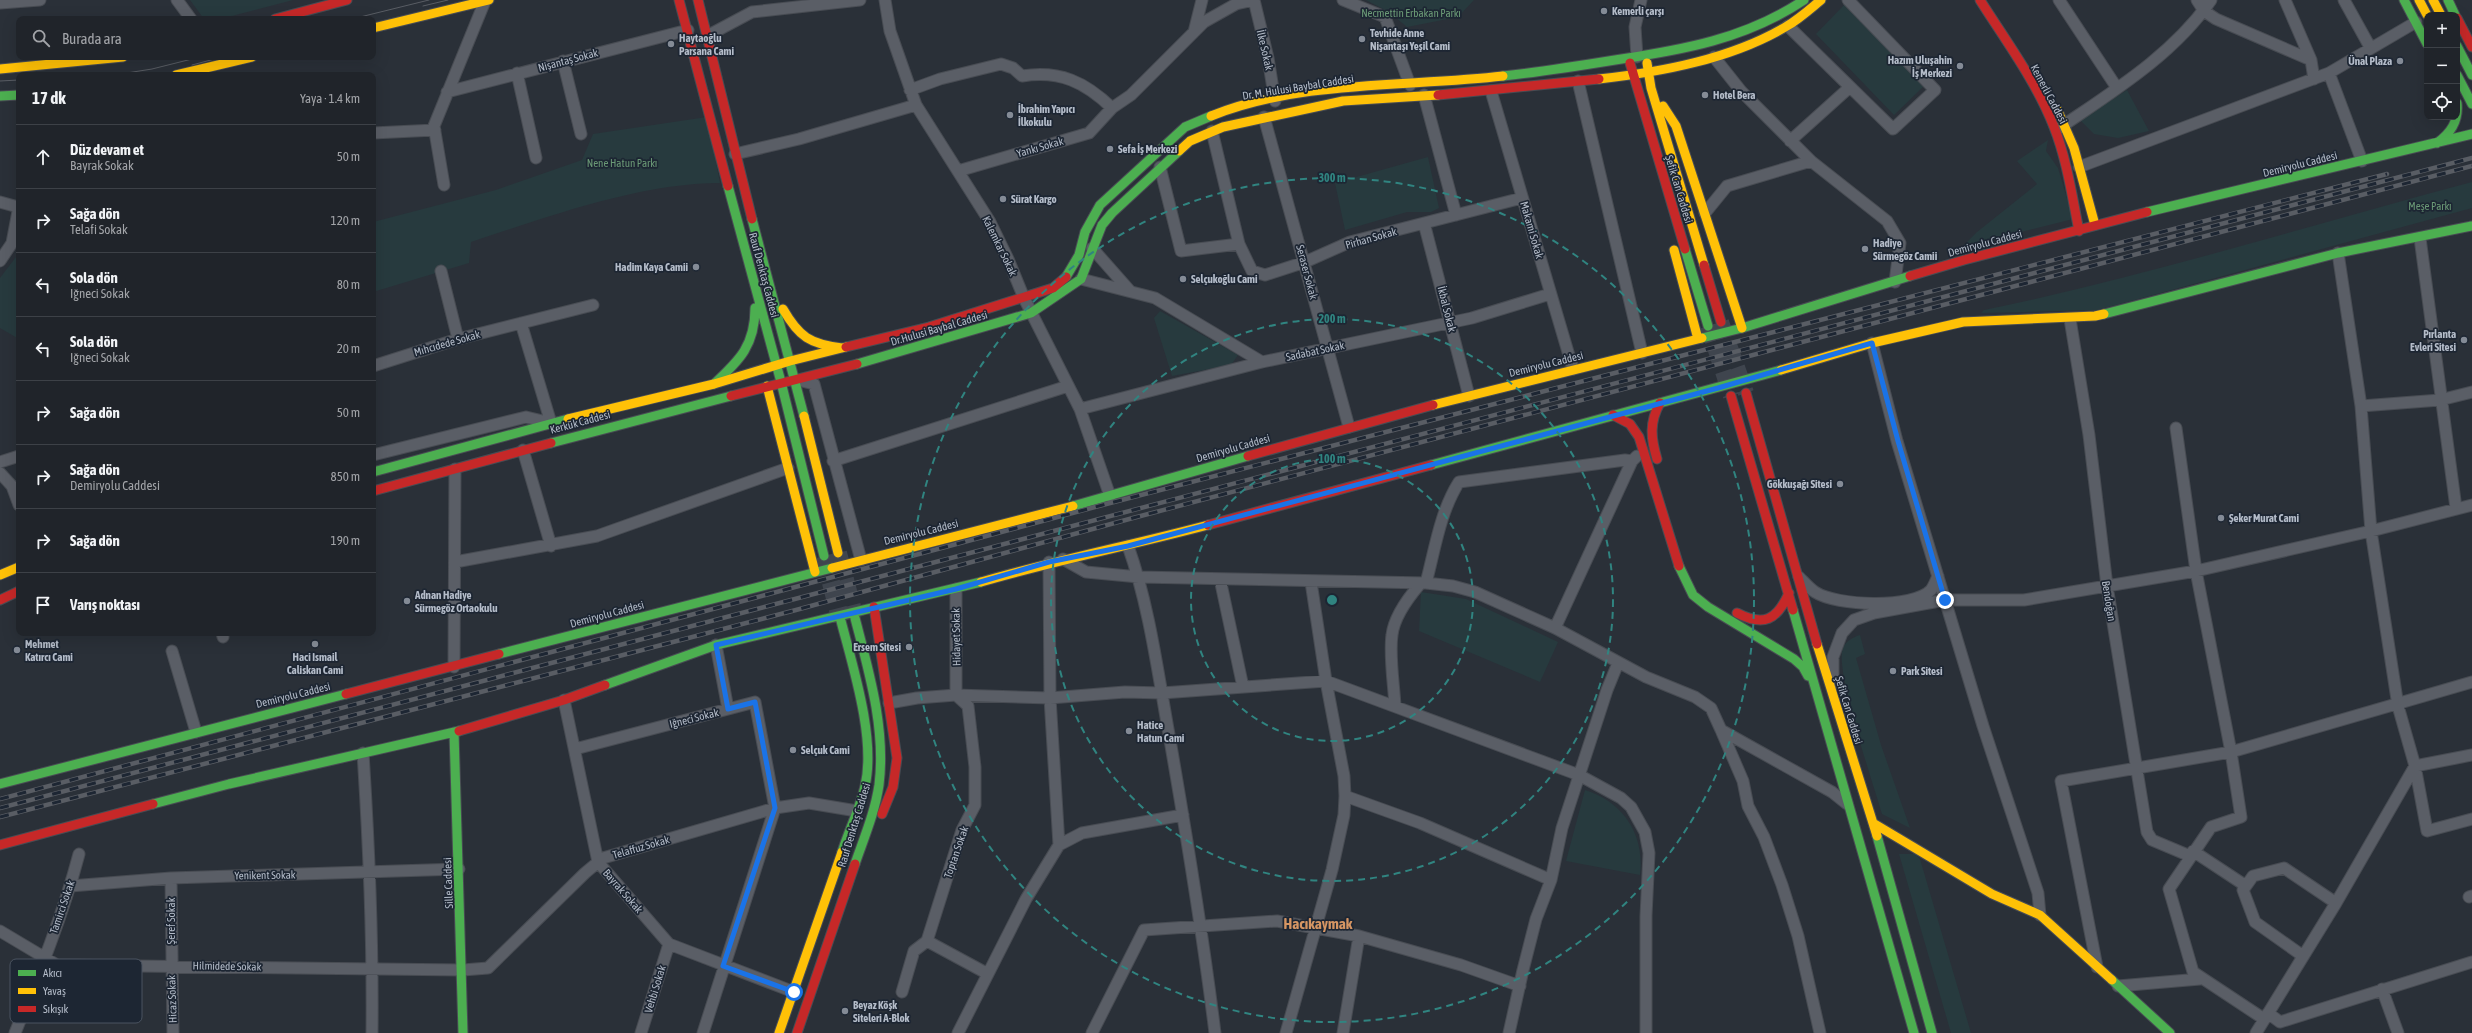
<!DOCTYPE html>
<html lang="tr">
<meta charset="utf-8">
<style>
:root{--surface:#20242a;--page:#2d3036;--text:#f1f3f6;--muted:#a2a4a8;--line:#3d4147}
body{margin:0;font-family:"Asap Condensed",sans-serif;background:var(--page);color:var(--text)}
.controls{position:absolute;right:12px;top:12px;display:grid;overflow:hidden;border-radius:8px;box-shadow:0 4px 16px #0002}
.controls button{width:36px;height:36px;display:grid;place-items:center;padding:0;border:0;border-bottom:1px solid var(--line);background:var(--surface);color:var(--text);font:20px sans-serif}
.stop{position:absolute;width:12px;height:12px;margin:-9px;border:3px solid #1a73e8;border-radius:50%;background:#fff}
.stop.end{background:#1a73e8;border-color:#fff;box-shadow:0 1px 4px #0008}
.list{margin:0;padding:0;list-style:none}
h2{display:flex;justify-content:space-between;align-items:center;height:52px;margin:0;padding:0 16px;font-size:17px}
h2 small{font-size:13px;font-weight:400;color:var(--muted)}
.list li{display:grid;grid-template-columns:26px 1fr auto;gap:12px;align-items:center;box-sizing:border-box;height:64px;padding:0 16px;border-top:1px solid var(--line)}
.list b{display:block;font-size:15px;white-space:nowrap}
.list p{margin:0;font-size:13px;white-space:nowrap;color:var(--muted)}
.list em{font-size:13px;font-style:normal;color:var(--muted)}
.icon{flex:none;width:22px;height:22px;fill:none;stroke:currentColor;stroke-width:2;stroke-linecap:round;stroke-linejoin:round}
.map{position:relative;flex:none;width:2472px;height:1033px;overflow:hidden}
.search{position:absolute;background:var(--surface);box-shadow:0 4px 16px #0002;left:16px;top:16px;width:360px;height:44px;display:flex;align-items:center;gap:10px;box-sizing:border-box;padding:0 14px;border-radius:8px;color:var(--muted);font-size:15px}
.panel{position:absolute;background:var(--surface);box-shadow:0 4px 16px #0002;left:16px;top:72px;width:360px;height:564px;border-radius:8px}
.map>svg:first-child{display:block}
.green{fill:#273a3e}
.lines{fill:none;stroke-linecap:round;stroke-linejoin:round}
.secondary-tunnel{stroke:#3f454e;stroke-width:16;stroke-dasharray:16 8;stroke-linecap:butt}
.primary-tunnel{stroke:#3f454e;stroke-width:18;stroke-dasharray:18 9;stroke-linecap:butt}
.street-casing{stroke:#484c53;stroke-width:13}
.fast-casing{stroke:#484c53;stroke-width:11}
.slow-casing{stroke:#484c53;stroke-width:11}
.jam-casing{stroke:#484c53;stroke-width:11}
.street{stroke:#5a5e66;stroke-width:11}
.fast{stroke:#4caf50;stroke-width:9}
.slow{stroke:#ffc107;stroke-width:9}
.jam{stroke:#c62828;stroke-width:9}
.tram{stroke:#595d64;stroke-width:1}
.rail-casing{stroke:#595d64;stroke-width:4.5}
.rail{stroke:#1d2633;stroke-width:3;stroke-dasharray:9;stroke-linecap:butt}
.route{stroke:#1a73e8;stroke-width:5}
.ring{fill:none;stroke:#308480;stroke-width:2;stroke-dasharray:7 5}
.poi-dot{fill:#848b96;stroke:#1d2633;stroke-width:1.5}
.labels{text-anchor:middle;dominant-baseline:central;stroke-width:3.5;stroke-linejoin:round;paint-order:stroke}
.poi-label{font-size:11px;font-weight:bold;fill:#b4bcc9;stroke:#1d2633;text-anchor:start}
.park-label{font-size:11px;fill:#6b9a76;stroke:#1d2633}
.street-label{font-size:11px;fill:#b4bcc9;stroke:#1d2633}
.district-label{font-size:15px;font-weight:bold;fill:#d59563;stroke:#1d2633}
.key{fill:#1d2633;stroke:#4a5360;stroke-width:1}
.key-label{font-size:11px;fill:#b4bcc9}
.centre{fill:#308480;stroke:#1d2633;stroke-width:2}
.ring-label{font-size:12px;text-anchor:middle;font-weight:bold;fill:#308480;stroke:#1d2633;stroke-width:3.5;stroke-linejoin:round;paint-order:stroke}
</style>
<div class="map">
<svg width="2472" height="1033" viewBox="0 0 2472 1033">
<rect width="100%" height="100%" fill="#2a3038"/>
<path class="green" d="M190,0h103l-73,19h-16z
M1366,0h108l-16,17 -51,10 -18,-15z
M1844,5l80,81 -30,29 -78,-81z
M2127,90l22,41 -31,7 -24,-4 -14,-14z
M707,117l13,66c-80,0 -173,34 -249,59l-2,21 -96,29v-70l123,-32 86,-30 11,-26z
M2048,140l-2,11 12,17 15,51 -111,28 15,-15 60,-48 -20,-23z
M1428,157l11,51 -8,4h-24l-62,18 -10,-47z
M2472,182v26l-374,102 -117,3 3,-3c165,-34 326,-85 488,-128z
M19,253v86l-19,-11v-50z
M1160,311l78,44 -7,10 -59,11 -18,-58z
M1421,592l45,7 92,43 -18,40 -121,-51z
M1860,635l5,19 -9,4 25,87 29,83 -28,-14c-8,-28 -48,-145 -39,-166 3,-7 10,-11 17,-13z
M1585,790c38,12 60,44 55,85l-74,-14z
M1899,854h16l5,5 51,174h-20z"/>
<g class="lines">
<path class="secondary-tunnel" d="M1721,322l25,71
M1708,326l23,70"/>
<path class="primary-tunnel" d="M838,553l17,65
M824,556l17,65"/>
<g class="street-casing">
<path id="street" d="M177,0l14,19
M885,0l5,31 26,74 74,117 18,37 16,39 56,111 30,87
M1254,0l14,58 7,43
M1343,0l42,17 25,68
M2059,0l58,88
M2197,0l7,11 12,8 95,41
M2285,0l26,60 3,19
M2344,0l26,47
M0,3l40,-3
M1788,26l105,103 42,-39 -87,-90
M1194,32l8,-32
M707,36l45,-24 108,-12
M1637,57l-2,-30 6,-27
M1714,57l27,34 70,70
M563,61l18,73
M517,73l19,85
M2329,73l33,88
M1578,81l64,272
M910,90l30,-11 61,-15 12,4 9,8c38,-6 63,6 90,32
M1491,91l82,278
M447,92l241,-62
M1424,95l32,120
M1264,117l85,310
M2058,129c54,-37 115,-74 153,-129
M373,133l62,-3
M1790,141l60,-54
M735,154l64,-15 117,-34
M1160,167l21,84 58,-7 -27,-113
M2079,167l250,-94 87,-51
M958,171l131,-38 23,-25 19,-13 73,-73 32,-18 18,-4
M444,185l-10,-59 51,-125
M0,202l18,5
M1705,213l22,-27 84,-25 76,60 13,22 -5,39
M1424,223l45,173
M2420,238l36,270
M1239,244l13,27 13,4 40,-13 45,-20 172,-44
M1092,248l38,43
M2338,253l23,153 10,125 27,175 17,60 12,65 45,-12
M0,261l12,-18 7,-37
M441,271l17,68
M1081,279l74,19 107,64
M2070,319l19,116 18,151 40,246 5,8 38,16
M1872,343l25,98 86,285 55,167 2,22
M373,366l85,-27 135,-34
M798,380l16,4 47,176
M2361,406l79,-6 32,-8
M1080,409l182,-47 210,-44 78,-24
M2176,428l20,143 35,181 10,65 -30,10 -42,62 24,83 71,47
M523,450l28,96
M373,455l153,-38 25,6 -30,-100
M833,461l235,-75
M0,462l19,-6
M0,473l12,13 7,19
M1128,546c22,62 30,129 42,194 17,98 33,195 45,293
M1063,559l23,13 53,5 287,6 27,3 22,6 80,36 91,49 49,20 16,11 10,22 111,62 15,12
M455,562l142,-26 191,-68
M1049,562l1,136 9,147
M1799,577c5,5 10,11 16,15 21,14 98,17 116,-2 3,-4 5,-10 7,-14
M1220,579l23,108
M1426,583c9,-34 14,-71 33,-101l166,-22 7,1
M1555,628l77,-167 5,-5
M222,633l1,4
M716,645l12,64
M172,651l24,81
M454,667l1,-198
M1833,685v-28l9,-24 12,-13 20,-7 71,-13h79l172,-29 175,-40 101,-26
M564,700l34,162 71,82 125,48
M889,703l28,-5 39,-3 94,3 75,-6 37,1 164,-12 253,94 42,23 10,9 14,25 4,21 -3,63v117
M1395,706c-1,-20 -6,-51 -3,-71 2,-18 16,-37 28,-51
M1721,730l22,51 5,25 16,31 18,48 16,51 22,97
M575,749l180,-47 20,106 -72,225
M363,753c6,93 10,187 9,280
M1345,796l75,27 131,57
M2193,851l53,35
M171,878l2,155
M70,886l101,-8 288,-9
M2469,897l3,-1
M0,931l57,34 406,5 25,-2 97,-95 18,-15 172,-50 34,-5 48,8
M927,941l61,33
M2303,956l-48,-34 -12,-32 10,-14 31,-8 52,35
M2097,967l-36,-186 170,-29 241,-70
M2118,986l82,-7
M2382,989l16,44
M902,992l12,-41 13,-10 35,-111 13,-25v-38l-7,-61 -12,-11v-106
M2268,1013l12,9 192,-60
M15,1033c24,-59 48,-118 64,-179
M641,1033l28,-89
M958,1033l68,-134 33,-54 23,-12 101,-18
M1092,1033l52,-103 133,-9 82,15 102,29 59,21
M1286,1033l46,-163 12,-55 1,-19 -1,-20 -18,-95 -15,-99
M1343,1033l16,-97
M1509,1033l14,-63 13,-51 15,-39 11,-52 45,-138 11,-27
M2256,1033l80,-130 79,-137 57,-11"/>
</g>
<g class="fast-casing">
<path id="fast" d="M2404,0l23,44
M2448,0l7,15
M2457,46l15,29
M2457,75l15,29
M1503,76c38,-4 75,-10 112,-16 67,-10 131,-21 189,-60
M0,96l19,-1
M2437,143c14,-10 22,-22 20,-40
M728,186l53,196 43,174
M2147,212l325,-78
M752,219l52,197
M2471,226h1
M1685,249l23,77
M1066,277l13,-22 6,-23 15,-27 85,-78 26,-11
M2104,314l234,-61 134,-27
M1702,338l40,-10 168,-52
M857,364l174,-51 50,-34 21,-54 10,-12 67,-62
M714,384c26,-24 41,-39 41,-76
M551,443l180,-47
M1431,465l350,-95
M373,472l195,-53
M1073,506l175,-50
M1679,566l14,29 15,12 86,52 9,8 5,9
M1793,610l121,423
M855,618c14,54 31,111 24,167 -4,27 -15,53 -24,79
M841,621c12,46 35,118 24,165 -5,22 -16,44 -23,66
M499,654l333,-86
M605,685l111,-40 265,-63
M454,732l9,301
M0,784l346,-90
M153,804l76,-20 230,-53
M1877,836l55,197
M2112,980l58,53"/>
</g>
<g class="slow-casing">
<path id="slow" d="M2419,0l8,15
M2433,0l8,15
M373,28l116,-28
M1647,63l4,25 53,177
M0,69l123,-12
M176,75l76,-18
M1599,79c62,-7 133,-20 188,-53 12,-7 23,-17 34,-26
M1663,106l13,20 66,202
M2057,109l17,39 21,77
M1211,116c89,-36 198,-29 292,-40
M1179,151l11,-10 33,-14 120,-26 95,-6
M1674,250l24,89
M783,309c16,28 27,35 59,39
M1781,370l91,-27 91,-21 132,-6 9,-2
M767,386l48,186
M1433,405l269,-67
M804,416l34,137
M568,419l146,-35 76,-23 56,-14
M832,568l241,-62
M0,575l19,-8
M981,582c75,-22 152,-37 227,-57
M1817,644l60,192
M1873,823l119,71 48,21 72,65
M779,1033l63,-181"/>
</g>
<g class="jam-casing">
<path id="jam" d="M679,0l49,186
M698,0l54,219
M1980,0c26,41 56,81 74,127 13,33 18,69 25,104
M2457,18l15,29
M275,19l72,-19
M1630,63l55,186
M1438,95l161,-16
M1704,265l17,57
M1910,276l54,-16 183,-48
M846,347l83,-20 124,-39 13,-11
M1746,393l71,251
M731,396l126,-32
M1731,396l62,214
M1613,415l17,9 9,13 40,129
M1248,456l185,-51
M1657,459c-6,-20 -8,-37 3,-56
M373,491l178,-48
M1208,525l223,-60
M0,600l19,-9
M874,607l23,151 -4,29 -11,27
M1737,613c27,14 40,7 52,-20
M346,694l153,-40
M459,731l105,-31 41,-15
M0,845l153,-41
M797,1033l58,-169"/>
</g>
<use href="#street" class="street"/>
<use href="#fast" class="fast"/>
<use href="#slow" class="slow"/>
<use href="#jam" class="jam"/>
<path class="tram" d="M423,6l25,-6
M352,19l77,-19
M192,65l30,-8
M114,75l38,-6 48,-12
M0,81l19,-1"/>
<g class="rail-casing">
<path id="rail" d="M0,799l1114,-297 1273,-328
M0,808l2472,-650
M0,817l796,-207 337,-92 1339,-352"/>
</g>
<use href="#rail" class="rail"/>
</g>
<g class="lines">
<path class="route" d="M794,992l-71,-26 52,-158 -20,-106 -27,7 -12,-64 240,-56 93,-27 79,-16 590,-158 154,-45 26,98 47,159"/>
</g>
<g class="ring">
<circle cx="1332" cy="600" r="141"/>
<circle cx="1332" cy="600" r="281"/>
<circle cx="1332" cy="600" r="422"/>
</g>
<g class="poi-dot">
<circle cx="1604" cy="11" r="4"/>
<circle cx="1362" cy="39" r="4"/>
<circle cx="671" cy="44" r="4"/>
<circle cx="2400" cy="61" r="4"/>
<circle cx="1960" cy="66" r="4"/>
<circle cx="1705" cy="95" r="4"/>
<circle cx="1010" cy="115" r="4"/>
<circle cx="1110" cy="149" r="4"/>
<circle cx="1003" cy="199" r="4"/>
<circle cx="1865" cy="249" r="4"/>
<circle cx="696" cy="267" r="4"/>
<circle cx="1183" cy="279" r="4"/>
<circle cx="2464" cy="340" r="4"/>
<circle cx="1840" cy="484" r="4"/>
<circle cx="2221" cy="518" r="4"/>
<circle cx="407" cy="601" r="4"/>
<circle cx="315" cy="644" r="4"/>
<circle cx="909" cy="647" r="4"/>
<circle cx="17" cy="650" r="4"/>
<circle cx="1893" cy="671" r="4"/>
<circle cx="1129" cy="731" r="4"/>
<circle cx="793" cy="750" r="4"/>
<circle cx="845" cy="1011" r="4"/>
</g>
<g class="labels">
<g class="poi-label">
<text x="1612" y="11">Kemerli çarşı</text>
<text x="1370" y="33">Tevhide Anne<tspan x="1370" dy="13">Nişantaşı Yeşil Cami</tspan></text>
<text x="679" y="38">Haytaoğlu<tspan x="679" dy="13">Parsana Cami</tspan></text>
<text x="1952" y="60" text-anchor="end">Hazım Uluşahin<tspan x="1952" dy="13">İş Merkezi</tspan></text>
<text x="2392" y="61" text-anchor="end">Ünal Plaza</text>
<text x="1713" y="95">Hotel Bera</text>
<text x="1018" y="109">İbrahim Yapıcı<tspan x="1018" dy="13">İlkokulu</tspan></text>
<text x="1118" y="149">Sefa İş Merkezi</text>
<text x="1011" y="199">Sürat Kargo</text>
<text x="1873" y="243">Hadiye<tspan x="1873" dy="13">Sürmegöz Camii</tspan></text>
<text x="688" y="267" text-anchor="end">Hadim Kaya Camii</text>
<text x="1191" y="279">Selçukoğlu Cami</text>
<text x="2456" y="334" text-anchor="end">Pırlanta<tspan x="2456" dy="13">Evleri Sitesi</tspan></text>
<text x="1832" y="484" text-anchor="end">Gökkuşağı Sitesi</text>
<text x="2229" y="518">Şeker Murat Cami</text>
<text x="415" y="595">Adnan Hadiye<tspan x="415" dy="13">Sürmegöz Ortaokulu</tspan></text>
<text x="25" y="644">Mehmet<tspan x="25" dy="13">Katırcı Cami</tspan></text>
<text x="901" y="647" text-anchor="end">Ersem Sitesi</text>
<text x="315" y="657" text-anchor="middle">Haci Ismail<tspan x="315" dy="13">Caliskan Cami</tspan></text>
<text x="1901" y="671">Park Sitesi</text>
<text x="1137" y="725">Hatice<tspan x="1137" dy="13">Hatun Cami</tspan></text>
<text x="801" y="750">Selçuk Cami</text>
<text x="853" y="1005">Beyaz Köşk<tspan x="853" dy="13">Siteleri A-Blok</tspan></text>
</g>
<g class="park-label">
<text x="1411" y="13">Necmettin Erbakan Parkı</text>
<text x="622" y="163">Nene Hatun Parkı</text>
<text x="2430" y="206">Meşe Parkı</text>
</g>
<g class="street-label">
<text transform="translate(1265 50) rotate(77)">İlke Sokak</text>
<text transform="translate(568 60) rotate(-15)">Nişantaş Sokak</text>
<text transform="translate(1298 87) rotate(-9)">Dr. M. Hulusi Baybal Caddesi</text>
<text transform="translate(2049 94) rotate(62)">Kemerli Caddesi</text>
<text transform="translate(1040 147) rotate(-16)">Yankı Sokak</text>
<text transform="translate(2300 164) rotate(-14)">Demiryolu Caddesi</text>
<text transform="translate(1679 189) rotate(73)">Şefik Can Caddesi</text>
<text transform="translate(1532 230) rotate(74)">Makami Sokak</text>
<text transform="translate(1371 238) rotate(-16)">Pirhan Sokak</text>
<text transform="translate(1985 243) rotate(-15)">Demiryolu Caddesi</text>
<text transform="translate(1000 246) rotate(64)">Kalemkar Sokak</text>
<text transform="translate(1307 272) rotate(75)">Seraser Sokak</text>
<text transform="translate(764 275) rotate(75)">Rauf Denktaş Caddesi</text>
<text transform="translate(1447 309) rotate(76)">İkbal Sokak</text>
<text transform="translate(939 328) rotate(-16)">Dr.Hulusi Baybal Caddesi</text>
<text transform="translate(447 343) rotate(-16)">Mıhcıdede Sokak</text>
<text transform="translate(1315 351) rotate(-12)">Sadabat Sokak</text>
<text transform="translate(1546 364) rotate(-14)">Demiryolu Caddesi</text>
<text transform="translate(580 422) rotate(-15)">Kerkük Caddesi</text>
<text transform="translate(1233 448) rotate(-16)">Demiryolu Caddesi</text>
<text transform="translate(921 532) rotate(-14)">Demiryolu Caddesi</text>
<text transform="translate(2109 601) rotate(81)">Bendoğan</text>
<text transform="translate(607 614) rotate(-15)">Demiryolu Caddesi</text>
<text transform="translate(956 637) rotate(-91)">Hidayet Sokak</text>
<text transform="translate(293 695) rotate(-14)">Demiryolu Caddesi</text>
<text transform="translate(1849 710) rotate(73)">Şefik Can Caddesi</text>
<text transform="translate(694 718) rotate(-14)">Iğneci Sokak</text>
<text transform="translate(854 825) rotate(-73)">Rauf Denktaş Caddesi</text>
<text transform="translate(641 847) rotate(-16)">Telaffuz Sokak</text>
<text transform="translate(956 852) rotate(-71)">Toptan Sokak</text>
<text transform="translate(265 875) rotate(-1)">Yenikent Sokak</text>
<text transform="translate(448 883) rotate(-92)">Sille Caddesi</text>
<text transform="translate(623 891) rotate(49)">Bayrak Sokak</text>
<text transform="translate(62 907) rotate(-71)">Tamirci Sokak</text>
<text transform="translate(171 921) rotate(-90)">Şeref Sokak</text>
<text transform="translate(227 966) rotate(1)">Hilmidede Sokak</text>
<text transform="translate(655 989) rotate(-73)">Vehbi Sokak</text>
<text transform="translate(172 999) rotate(-92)">Hicaz Sokak</text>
</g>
<g class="district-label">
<text x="1318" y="923">Hacıkaymak</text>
</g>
</g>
<rect x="10" y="959" width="132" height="64" rx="6" class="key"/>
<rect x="18" y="970" width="18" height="6" fill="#4caf50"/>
<rect x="18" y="988" width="18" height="6" fill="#ffc107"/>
<rect x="18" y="1006" width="18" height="6" fill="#c62828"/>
<g class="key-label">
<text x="43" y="977">Akıcı</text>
<text x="43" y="995">Yavaş</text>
<text x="43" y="1013">Sıkışık</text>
</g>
<circle cx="1332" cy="600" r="6" class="centre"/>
<g class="ring-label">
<text x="1332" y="182">300 m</text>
<text x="1332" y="323">200 m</text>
<text x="1332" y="463">100 m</text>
</g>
</svg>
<div class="controls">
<button>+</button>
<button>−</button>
<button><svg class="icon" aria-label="locate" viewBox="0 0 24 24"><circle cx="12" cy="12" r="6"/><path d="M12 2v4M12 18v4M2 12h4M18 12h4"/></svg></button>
</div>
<div class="stop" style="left:794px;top:992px"></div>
<div class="stop end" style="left:1945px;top:600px"></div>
<div class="search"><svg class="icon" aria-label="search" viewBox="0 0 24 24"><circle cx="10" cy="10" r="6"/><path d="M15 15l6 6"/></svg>Burada ara</div>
<section class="panel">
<h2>17 dk<small>Yaya · 1.4 km</small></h2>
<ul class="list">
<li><svg class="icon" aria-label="ahead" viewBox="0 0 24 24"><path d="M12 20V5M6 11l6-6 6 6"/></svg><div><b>Düz devam et</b><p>Bayrak Sokak</p></div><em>50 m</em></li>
<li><svg class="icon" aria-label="right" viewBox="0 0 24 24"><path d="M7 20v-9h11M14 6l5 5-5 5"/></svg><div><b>Sağa dön</b><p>Telafi Sokak</p></div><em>120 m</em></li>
<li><svg class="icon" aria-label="left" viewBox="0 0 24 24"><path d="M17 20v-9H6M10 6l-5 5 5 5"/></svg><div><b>Sola dön</b><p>Iğneci Sokak</p></div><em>80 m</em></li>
<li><svg class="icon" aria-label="left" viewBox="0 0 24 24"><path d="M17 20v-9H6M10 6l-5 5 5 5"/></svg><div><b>Sola dön</b><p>Iğneci Sokak</p></div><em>20 m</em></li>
<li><svg class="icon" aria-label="right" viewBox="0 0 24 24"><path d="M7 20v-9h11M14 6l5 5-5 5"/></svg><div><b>Sağa dön</b></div><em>50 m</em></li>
<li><svg class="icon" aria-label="right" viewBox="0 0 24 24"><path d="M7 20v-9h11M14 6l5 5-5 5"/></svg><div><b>Sağa dön</b><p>Demiryolu Caddesi</p></div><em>850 m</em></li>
<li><svg class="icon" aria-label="right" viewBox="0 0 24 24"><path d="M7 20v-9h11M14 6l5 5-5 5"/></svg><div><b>Sağa dön</b></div><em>190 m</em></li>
<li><svg class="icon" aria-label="arrive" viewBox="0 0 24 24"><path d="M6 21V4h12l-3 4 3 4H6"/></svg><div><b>Varış noktası</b></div></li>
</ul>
</section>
</div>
